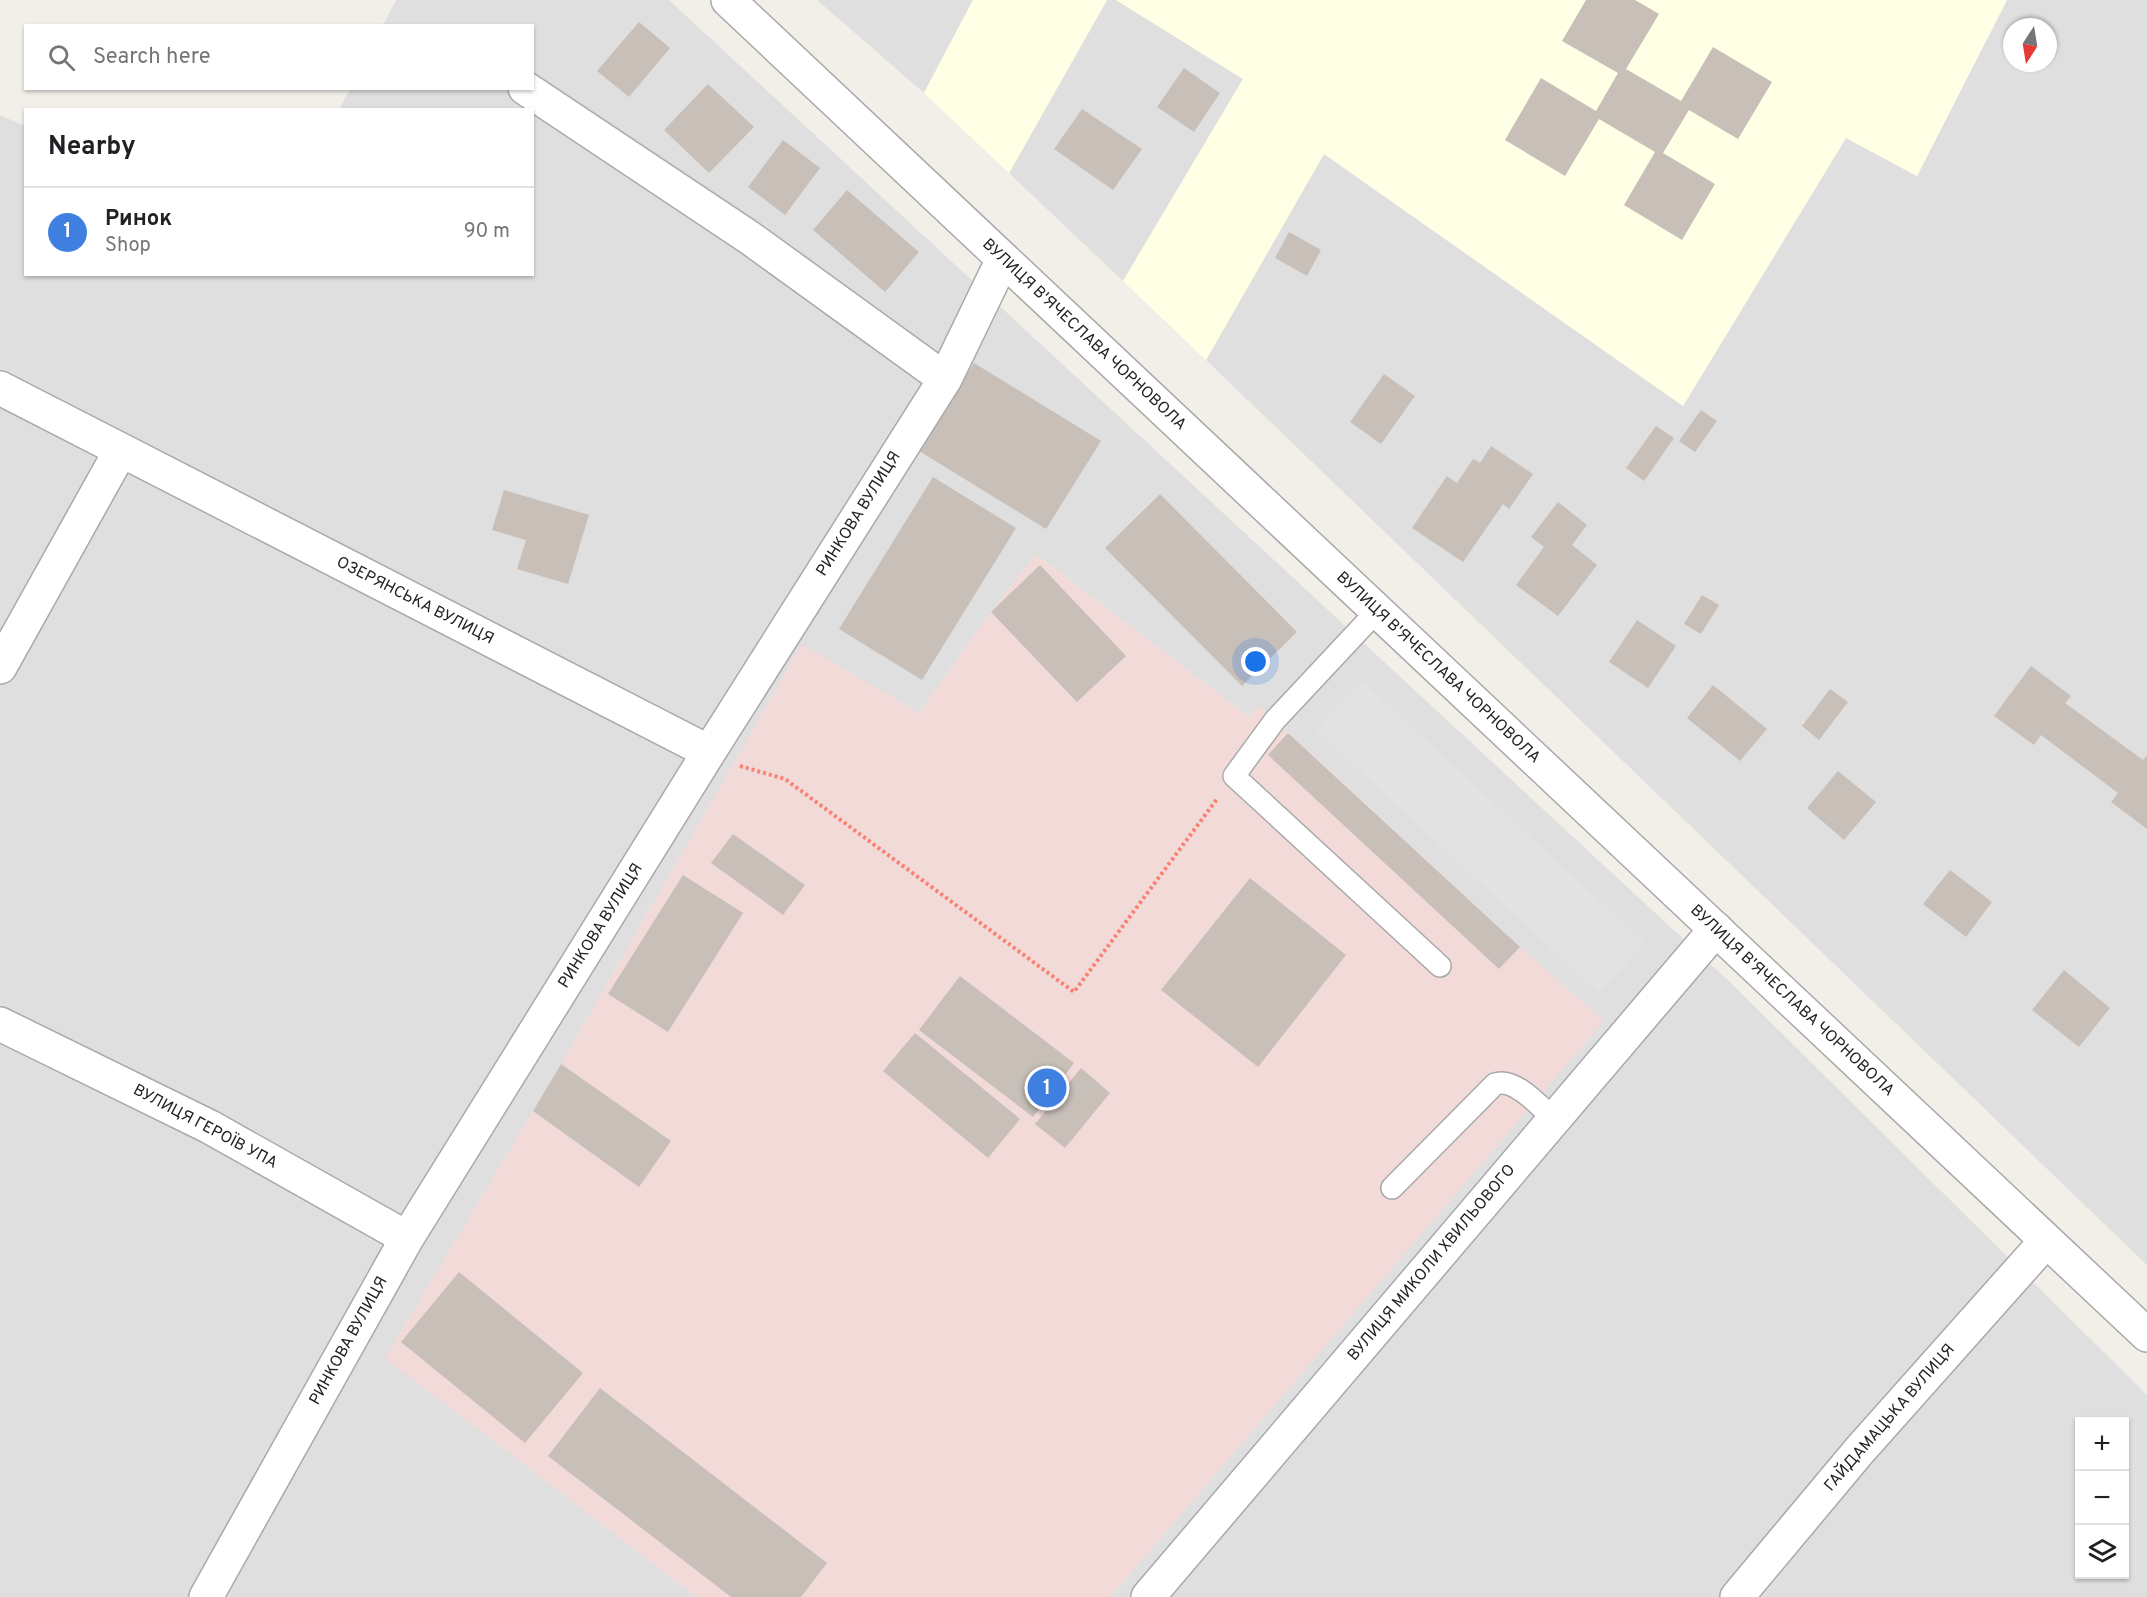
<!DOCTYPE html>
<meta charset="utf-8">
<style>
:root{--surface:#fff;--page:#f2f2f2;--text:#202124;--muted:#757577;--line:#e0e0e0;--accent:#d40000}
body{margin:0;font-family:Overpass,sans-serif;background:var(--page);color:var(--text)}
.controls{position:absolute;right:18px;bottom:18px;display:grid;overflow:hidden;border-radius:0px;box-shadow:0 2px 4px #0004}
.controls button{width:54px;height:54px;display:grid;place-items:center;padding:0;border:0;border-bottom:2px solid var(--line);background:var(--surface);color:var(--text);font:30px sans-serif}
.compass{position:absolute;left:2003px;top:18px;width:54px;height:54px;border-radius:50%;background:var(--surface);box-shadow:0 2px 4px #0004;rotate:192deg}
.you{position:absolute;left:1256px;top:662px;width:21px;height:21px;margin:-15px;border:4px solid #fff;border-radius:50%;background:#1a73e8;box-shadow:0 0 0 9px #1a73e833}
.badge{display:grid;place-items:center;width:39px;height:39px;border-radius:50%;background:var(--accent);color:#fff;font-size:20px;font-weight:700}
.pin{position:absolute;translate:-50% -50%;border:3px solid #fff;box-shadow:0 2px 6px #0006}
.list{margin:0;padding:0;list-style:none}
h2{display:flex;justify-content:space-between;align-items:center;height:78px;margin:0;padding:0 24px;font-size:26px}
h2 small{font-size:20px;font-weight:400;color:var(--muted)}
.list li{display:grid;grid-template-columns:39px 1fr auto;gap:18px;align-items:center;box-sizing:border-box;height:90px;padding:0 24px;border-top:2px solid var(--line)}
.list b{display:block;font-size:22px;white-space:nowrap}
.list p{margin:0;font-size:20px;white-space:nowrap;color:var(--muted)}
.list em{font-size:20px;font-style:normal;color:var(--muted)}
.icon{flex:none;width:33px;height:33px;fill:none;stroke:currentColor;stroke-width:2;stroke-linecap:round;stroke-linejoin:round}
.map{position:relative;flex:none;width:2147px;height:1597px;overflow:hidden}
.search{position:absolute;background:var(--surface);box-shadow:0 2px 4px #0004;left:24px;top:24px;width:510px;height:66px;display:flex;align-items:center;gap:15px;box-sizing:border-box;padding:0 21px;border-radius:0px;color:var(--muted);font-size:22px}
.panel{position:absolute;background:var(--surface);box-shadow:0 2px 4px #0004;left:24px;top:108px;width:510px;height:168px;border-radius:0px}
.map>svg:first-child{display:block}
.residential{fill:#e0dfdf;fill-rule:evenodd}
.commercial{fill:#f2dad9}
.education{fill:#ffffe5}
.parking{fill:#e2e2e2}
.building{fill:#c7bfb8}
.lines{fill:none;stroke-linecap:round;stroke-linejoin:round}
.service-casing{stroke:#a9a9a9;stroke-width:24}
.minor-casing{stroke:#a9a9a9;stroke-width:36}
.tertiary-casing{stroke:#a9a9a9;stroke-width:36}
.path{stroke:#fa8072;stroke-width:4;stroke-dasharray:3 3;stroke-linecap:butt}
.service{stroke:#fff;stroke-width:21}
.minor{stroke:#fff;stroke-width:33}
.tertiary{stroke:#fff;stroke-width:33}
.labels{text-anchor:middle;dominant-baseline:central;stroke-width:6;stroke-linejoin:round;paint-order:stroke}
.street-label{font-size:16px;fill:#222;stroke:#fff}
</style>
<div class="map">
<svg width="2147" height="1597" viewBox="0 0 2147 1597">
<rect width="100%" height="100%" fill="#f2efe9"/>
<path class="residential" d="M396,0h273l1062,983 416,412v202h-1037l493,-576 -83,-74 -260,-241 -11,11 -213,-163 -46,59 -71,100 -117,-68 -241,419 -175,294 311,239h-697v-1482l25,11 1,148h506v-164l-193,-1 11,-20 182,-1v-62l-149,-1zM2080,1422h44v152h-44z
M817,0h156l-49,93z
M1107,0h9l127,79 -120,202 -114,-108z
M2007,0h140v1265l-941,-905 118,-206 359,252 163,-268 71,38zM2012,27h36v36h-36z"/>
<path class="commercial" d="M1036,554l213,163 11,-11 260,241 84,74 -494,576h-413l-312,-239 176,-294 241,-420 117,69 71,-100z"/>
<path class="education" d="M973,0h134l-98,173 -85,-80z
M1116,0h891l-90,176 -71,-38 -163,268 -359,-252 -118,206 -83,-79 120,-202z"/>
<path class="parking" d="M1362,681l283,262 -46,50 -283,-263z"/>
<path class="building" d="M1586,0h49l24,14 -33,55 55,32 32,-54 59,35 -34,57 -49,-29 -26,43 52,31 -33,56 -58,-35 31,-53 -56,-33 -34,57 -60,-36 36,-62 55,33 22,-38 -56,-32z
M639,22l31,26 -41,49 -32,-26z
M1184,68l36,25 -26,39 -37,-25z
M708,84l46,43 -45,46 -45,-43z
M1082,109l60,40 -29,41 -59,-41z
M783,140l37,28 -35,47 -37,-28z
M847,190l72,62 -34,40 -72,-62z
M1289,232l32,18 -14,26 -32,-18z
M974,363l127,78 -55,88 -127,-78z
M1384,374l31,22 -34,48 -31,-22z
M1701,410l16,11 -22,31 -16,-11z
M1656,426l18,12 -30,43 -18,-13z
M1491,446l42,28 -24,35 -6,-5 -40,58 -51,-34 35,-52 10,7 16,-24 7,4z
M933,477l83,51 -94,152 -83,-51z
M504,490l85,25 -21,69 -51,-15 9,-29 -34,-10z
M1160,494l137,138 -55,54 -137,-138z
M1558,502l29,23 -15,20 25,20 -39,51 -42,-31 28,-38 -13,-10z
M1040,565l86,91 -49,46 -86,-90z
M1702,595l17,10 -18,29 -17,-10z
M1637,620l39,26 -28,42 -39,-26z
M2031,666l40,30 -6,7 78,57 4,-5v74l-36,-27 7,-9 -77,-58 -7,10 -40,-29z
M1713,685l54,44 -27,32 -53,-43z
M1830,689l18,13 -29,38 -17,-14z
M1288,733l232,214 -21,22 -231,-214z
M1838,771l38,31 -32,38 -37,-32z
M733,834l72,51 -22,30 -72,-52z
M1950,870l42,32 -26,35 -43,-33z
M683,875l60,38 -75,119 -60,-38z
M1250,878l96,77 -88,112 -97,-77z
M2064,970l46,38 -31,39 -47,-37z
M960,976l114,87 -41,54 -114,-87z
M915,1033l105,86 -32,39 -105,-87z
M561,1064l110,77 -32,46 -106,-76z
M1081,1068l29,25 -45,55 -30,-24z
M459,1272l124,101 -58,70 -124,-101z
M600,1388l227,175 -26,34h-70l-183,-141z"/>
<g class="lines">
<g class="service-casing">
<path id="service" d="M1377,611l-102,109 -41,56 206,190
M1392,1188l103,-104c20,-7 45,23 59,35"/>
</g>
<g class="minor-casing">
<path id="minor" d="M525,88l225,150 195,141
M0,388l121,62
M0,667l121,-217 588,302
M0,1024l210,103 197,111
M206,1597l201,-359 302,-486 236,-373 58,-120
M1148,1597l568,-668
M1737,1597l122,-146 187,-210"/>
</g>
<g class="tertiary-casing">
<path id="tertiary" d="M728,0l1419,1335"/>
</g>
<path class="path" d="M740,766l45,13 289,213 143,-193"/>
<use href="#service" class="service"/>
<use href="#minor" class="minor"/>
<use href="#tertiary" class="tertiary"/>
</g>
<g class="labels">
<g class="street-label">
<text transform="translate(1084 335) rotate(43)">ВУЛИЦЯ В'ЯЧЕСЛАВА ЧОРНОВОЛА</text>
<text transform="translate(859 514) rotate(-58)">РИНКОВА ВУЛИЦЯ</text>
<text transform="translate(415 601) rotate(27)">ОЗЕРЯНСЬКА ВУЛИЦЯ</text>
<text transform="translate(1438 668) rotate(43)">ВУЛИЦЯ В'ЯЧЕСЛАВА ЧОРНОВОЛА</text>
<text transform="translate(601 926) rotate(-58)">РИНКОВА ВУЛИЦЯ</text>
<text transform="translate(1792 1001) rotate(43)">ВУЛИЦЯ В'ЯЧЕСЛАВА ЧОРНОВОЛА</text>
<text transform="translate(205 1127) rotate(28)">ВУЛИЦЯ ГЕРОЇВ УПА</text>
<text transform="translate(1432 1263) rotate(-50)">ВУЛИЦЯ МИКОЛИ ХВИЛЬОВОГО</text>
<text transform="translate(349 1341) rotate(-61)">РИНКОВА ВУЛИЦЯ</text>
<text transform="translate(1890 1418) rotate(-49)">ГАЙДАМАЦЬКА ВУЛИЦЯ</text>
</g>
</g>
</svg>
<div class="controls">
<button>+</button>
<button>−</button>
<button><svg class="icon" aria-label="layers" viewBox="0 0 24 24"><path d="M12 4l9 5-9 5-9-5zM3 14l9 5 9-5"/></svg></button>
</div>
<svg class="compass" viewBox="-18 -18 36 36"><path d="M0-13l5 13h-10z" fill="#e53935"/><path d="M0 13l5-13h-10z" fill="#757577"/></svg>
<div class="you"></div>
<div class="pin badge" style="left:1047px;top:1088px;background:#3f7fe0">1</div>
<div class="search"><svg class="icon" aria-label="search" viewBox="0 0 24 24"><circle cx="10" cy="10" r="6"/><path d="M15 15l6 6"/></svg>Search here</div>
<section class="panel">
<h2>Nearby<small></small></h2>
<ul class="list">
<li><span class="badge" style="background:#3f7fe0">1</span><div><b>Ринок</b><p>Shop</p></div><em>90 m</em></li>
</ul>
</section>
</div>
